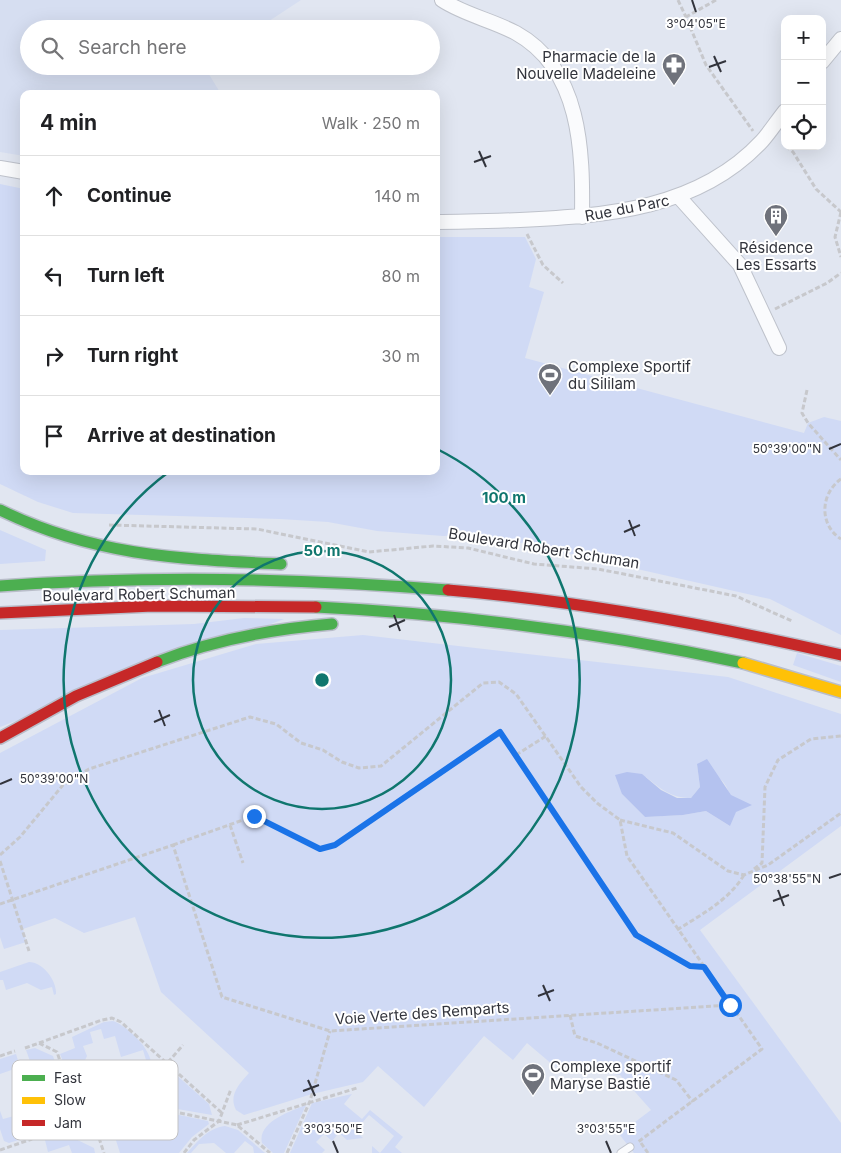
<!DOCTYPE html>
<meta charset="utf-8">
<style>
:root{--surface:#fff;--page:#f2f2f2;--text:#202124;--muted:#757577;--line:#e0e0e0}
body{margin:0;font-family:Inter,sans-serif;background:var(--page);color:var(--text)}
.controls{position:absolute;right:15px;top:15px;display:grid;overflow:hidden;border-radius:10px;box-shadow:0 5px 20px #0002}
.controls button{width:45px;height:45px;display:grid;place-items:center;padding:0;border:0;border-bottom:1px solid var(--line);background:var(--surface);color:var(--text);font:25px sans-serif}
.stop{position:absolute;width:15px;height:15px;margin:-11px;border:4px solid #1a73e8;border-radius:50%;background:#fff}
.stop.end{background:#1a73e8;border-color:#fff;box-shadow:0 1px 5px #0008}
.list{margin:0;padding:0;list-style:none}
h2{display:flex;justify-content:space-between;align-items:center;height:65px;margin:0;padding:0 20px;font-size:21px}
h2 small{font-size:16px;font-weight:400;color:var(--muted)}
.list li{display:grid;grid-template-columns:32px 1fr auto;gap:15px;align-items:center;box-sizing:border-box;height:80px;padding:0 20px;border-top:1px solid var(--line)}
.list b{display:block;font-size:19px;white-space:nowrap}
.list em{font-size:16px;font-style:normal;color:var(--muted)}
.icon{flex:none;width:28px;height:28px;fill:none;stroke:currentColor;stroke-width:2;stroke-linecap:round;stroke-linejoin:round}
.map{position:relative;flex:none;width:841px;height:1153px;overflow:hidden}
.search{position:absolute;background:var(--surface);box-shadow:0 5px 20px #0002;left:20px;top:20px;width:420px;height:55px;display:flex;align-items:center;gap:12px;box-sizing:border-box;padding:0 18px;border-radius:28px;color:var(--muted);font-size:19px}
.panel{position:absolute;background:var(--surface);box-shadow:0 5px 20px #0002;left:20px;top:90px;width:420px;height:385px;border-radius:10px}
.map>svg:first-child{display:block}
.built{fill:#d6def1}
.green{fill:#d0daf5;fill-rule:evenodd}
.water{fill:#b4c2ef}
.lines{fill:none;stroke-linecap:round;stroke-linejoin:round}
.lane-casing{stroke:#bec2cb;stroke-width:9}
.street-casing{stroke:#bec2cb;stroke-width:16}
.fast-casing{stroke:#b9bdc9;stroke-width:14}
.slow-casing{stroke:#b9bdc9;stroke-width:14}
.jam-casing{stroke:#b9bdc9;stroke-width:14}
.path{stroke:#c7c8cc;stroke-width:3;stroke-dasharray:5 2.5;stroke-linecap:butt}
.lane{stroke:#fafbfd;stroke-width:7}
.street{stroke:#fafbfd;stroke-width:14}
.fast{stroke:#4caf50;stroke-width:11}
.slow{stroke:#ffc107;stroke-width:11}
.jam{stroke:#c62828;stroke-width:11}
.route{stroke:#1a73e8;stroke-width:6}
.ticks{fill:none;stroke:#32343c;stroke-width:2}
.ring{fill:none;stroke:#0f766e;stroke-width:2.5}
.labels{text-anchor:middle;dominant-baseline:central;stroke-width:4;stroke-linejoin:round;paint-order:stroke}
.poi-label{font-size:15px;fill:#32343c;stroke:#fff;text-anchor:start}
.street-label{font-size:15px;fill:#32343c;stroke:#fff}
.key{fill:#fff;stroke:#c2c2c4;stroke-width:1}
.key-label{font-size:14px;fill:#32343c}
.ticks-label{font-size:12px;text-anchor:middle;fill:#32343c;stroke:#fff;stroke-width:4;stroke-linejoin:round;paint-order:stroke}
.centre{fill:#0f766e;stroke:#fff;stroke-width:2.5}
.ring-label{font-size:15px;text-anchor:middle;font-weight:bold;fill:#0f766e;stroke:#fff;stroke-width:4;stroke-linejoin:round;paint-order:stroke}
</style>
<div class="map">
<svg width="841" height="1153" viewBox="0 0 841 1153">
<rect width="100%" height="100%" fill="#e1e6f1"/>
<path class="built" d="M0,0h301l-44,29h-228v37h183l-5,5 14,23h-197v62l-24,-4z"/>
<path class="green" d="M0,184l24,5v282h412v-234h89l11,22 -7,28 15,5 -19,66 279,75 4,-10 16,-6 17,4v214l-71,-36 -288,-65 -39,2 -66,-5 -49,-9 -48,-3 -207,-6 -35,-11 -38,-18z
M0,530l46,20 -1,11 -45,3z
M244,618l40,1 -284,108v-97l194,-6z
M363,635l365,42 113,37v112l-141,104 141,193v30h-207l-15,-19 32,-24 -31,-35 -67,-10 -26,-22 -14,17 -29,-24 -60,71 -46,-41 -15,16 -51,12 -68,21 -8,-5c-8,-15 4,-27 13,-37l-88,-81 -26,-75 -51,16 -29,-15 -32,11 3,13 -22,7 -4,-12v-184l142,-75 114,-34zM697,764c35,18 34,25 33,62l-24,-15 -23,4 -38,2 -23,-23 24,-17c15,12 25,21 45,21l9,-11z
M797,653l44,13v16l-48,-17z
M29,962c14,0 28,19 27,32l-2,1 -2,-8 -11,3 -14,-7 -21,7 -3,-10h-3v-8z
M113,1021c15,5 43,32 38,49l-22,10 6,-16 11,-4 -3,-10 -22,7 -6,-21 -11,3 -3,-10 -11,3 3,11 -10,3 4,10 -7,15 -12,3 -8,-20 15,-6 -3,-11 32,-15z
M35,1048l18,8 7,21 -11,4 -8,-21 -10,4 -5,-14z
M16,1054l4,13 -20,7v-15z
M167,1070l6,2 36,32 3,11 -52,-9 -20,5c4,-11 1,-23 5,-30z
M352,1094l-8,10 18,15 8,-9 33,27 -8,10 7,6h-30v-7l8,7 14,-17 -25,-21 -14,16 8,7 -16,2 -8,-7 -7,8 -8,-7 -8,8 9,8 -3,3h-32l22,-50z
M306,1105l-22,48h-11l-11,-10c-5,-21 29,-32 44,-38z
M0,1111l3,8 11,-3 3,10 10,-3 4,13 -22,7 -5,-2 -4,-12z
M160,1111l48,10 1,3 -17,13 -13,16h-59l-6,-19 1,-5z
M225,1126l13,4 27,23h-11l-1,-6 -8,-6 -11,12h-8l-12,-10 -15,1 -8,9h-4c11,-12 21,-25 38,-27z
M63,1133l31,15 1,5h-23l-3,-8 -21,7 -3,-12z"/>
<path class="water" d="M707,759l24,36 21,10 -16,7 -6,14 -24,-15 -23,4 -38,2 -23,-23 -7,-19 12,-3 15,2 19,16 16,8h14l9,-11 -3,-23z"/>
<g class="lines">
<g class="lane-casing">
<path id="lane" d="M621,1153l9,-6"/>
</g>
<g class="street-casing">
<path id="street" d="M442,0c23,15 50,20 74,33 65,36 67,118 66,184
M822,62l19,-23
M0,168l24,4
M679,197l61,68 39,83
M436,222c28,0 56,-1 84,-2 86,-4 179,-11 242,-79 8,-9 15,-20 23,-30"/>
</g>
<g class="fast-casing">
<path id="fast" d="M0,510c94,46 179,49 281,54
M0,586c149,-11 299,-8 448,4
M316,607c143,7 287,26 427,56
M157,662c56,-22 115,-33 175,-38"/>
</g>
<g class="slow-casing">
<path id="slow" d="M743,663l98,29"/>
</g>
<g class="jam-casing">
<path id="jam" d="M448,590c133,11 263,35 393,65
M0,613l153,-7 163,1
M0,738l76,-42 81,-34"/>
</g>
<path class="path" d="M678,0l8,17
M716,0l-30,17 20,48 47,66
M786,146l7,6 23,37 25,23
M841,212l-6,25 6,20
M527,234l16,31 20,18
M775,309l52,-26 14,-10
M807,390l-5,23 6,10 33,37
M841,479c-21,15 -22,46 0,60
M109,525l148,4 112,23 64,-6 35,2 66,16 64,5 138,27 56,25
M516,755l30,-19
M620,820l53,13 55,38 16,4 24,-10 73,-52
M230,825l13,38
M173,845l81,-29 66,33 15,-4 165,-113 136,203 55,31 13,1
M0,855l20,-18 43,-52 26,-16 161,-52 26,7 25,19 22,7 19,12 17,6 22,-2 102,-83 16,-1 17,12 65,93 16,16 23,17 7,36 135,193 -124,93
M0,861l29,90
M754,869l8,-6 3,-76 13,-27 33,-21 30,-3
M0,904l173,-59 49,152 108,34 400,-26
M677,930c25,-16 51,-29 67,-55
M570,1015l5,21 22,7 79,37 17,22
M39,1043l63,-23 10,-2 9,4 101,91
M25,1048l14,-5 18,9 8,24
M0,1056l15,-5
M74,1103l8,26
M129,1119c12,-11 13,-21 11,-37l23,-14 20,-23
M237,1125l120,-37
M57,1131l-7,-20 24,-8 -5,-16
M43,1135l30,-9 26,12 5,15
M99,1138l4,-8 58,-21 76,16 33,28
M641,1143l7,10
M0,1150l32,-11
M184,1153l10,-13 25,-19 12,-32
M287,1153l23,-52 20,-70"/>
<use href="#lane" class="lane"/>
<use href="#street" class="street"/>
<use href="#fast" class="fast"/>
<use href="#slow" class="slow"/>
<use href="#jam" class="jam"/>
</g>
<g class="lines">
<path class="route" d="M254,816l66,33 15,-4 165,-113 136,203 54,31 14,1 26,38"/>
</g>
<path class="ticks" d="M692,0l4,12M714,56l7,16M709,67l17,-6M479,151l7,16M474,162l17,-6M829,449l12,-5M629,520l6,16M624,532l16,-7M394,615l6,16M389,627l16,-7M159,710l6,16M154,722l16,-7M0,784l12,-5M829,878l12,-4M778,890l6,16M773,901l16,-6M543,985l7,16M538,996l16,-6M308,1080l7,16M303,1091l16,-6M333,1141l5,12M606,1141l5,12"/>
<g class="ring">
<circle cx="322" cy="680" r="129"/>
<path d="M437 449A258 258 0 1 1 170 471"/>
</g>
<defs>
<g id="pharmacy-pin" transform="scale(1.25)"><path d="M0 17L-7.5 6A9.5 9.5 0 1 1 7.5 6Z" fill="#6f727b" stroke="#fff"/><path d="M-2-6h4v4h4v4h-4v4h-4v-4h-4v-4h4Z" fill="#fff"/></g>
<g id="building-pin" transform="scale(1.25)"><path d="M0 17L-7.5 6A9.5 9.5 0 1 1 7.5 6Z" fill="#6f727b" stroke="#fff"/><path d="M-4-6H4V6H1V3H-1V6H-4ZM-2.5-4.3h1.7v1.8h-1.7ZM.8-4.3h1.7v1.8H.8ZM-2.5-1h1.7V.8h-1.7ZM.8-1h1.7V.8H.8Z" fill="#fff"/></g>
<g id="stadium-pin" transform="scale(1.25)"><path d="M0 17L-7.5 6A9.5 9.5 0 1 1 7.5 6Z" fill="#6f727b" stroke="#fff"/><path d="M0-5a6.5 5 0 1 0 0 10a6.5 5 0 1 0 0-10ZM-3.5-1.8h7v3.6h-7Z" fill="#fff"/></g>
</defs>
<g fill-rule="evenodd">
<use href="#pharmacy-pin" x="674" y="65"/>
<use href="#building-pin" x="776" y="216"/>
<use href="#stadium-pin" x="550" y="375"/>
<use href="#stadium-pin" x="533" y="1075"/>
</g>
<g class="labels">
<g class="poi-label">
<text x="656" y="56" text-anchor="end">Pharmacie de la<tspan x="656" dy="17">Nouvelle Madeleine</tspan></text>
<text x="776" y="247" text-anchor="middle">Résidence<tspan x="776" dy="17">Les Essarts</tspan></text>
<text x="568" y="366">Complexe Sportif<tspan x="568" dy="17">du Sililam</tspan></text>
<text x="550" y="1066">Complexe sportif<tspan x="550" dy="17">Maryse Bastié</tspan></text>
</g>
<g class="street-label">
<text transform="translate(627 208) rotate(-11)">Rue du Parc</text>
<text transform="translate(544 548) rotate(9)">Boulevard Robert Schuman</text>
<text transform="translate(139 594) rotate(-1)">Boulevard Robert Schuman</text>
<text transform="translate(422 1013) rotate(-4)">Voie Verte des Remparts</text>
</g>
</g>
<rect x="12" y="1060" width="166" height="80" rx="8" class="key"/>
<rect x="22" y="1075" width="23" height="6" fill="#4caf50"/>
<rect x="22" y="1097" width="23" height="7" fill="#ffc107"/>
<rect x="22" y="1120" width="23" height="6" fill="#c62828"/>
<g class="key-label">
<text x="54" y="1083">Fast</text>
<text x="54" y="1105">Slow</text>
<text x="54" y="1128">Jam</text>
</g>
<g class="ticks-label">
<text x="696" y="28">3°04'05"E</text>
<text x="787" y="453">50°39'00"N</text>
<text x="54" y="783">50°39'00"N</text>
<text x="787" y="883">50°38'55"N</text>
<text x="333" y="1133">3°03'50"E</text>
<text x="606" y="1133">3°03'55"E</text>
</g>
<circle cx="322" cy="680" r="8" class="centre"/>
<g class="ring-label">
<text x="504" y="503">100 m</text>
<text x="322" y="556">50 m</text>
</g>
</svg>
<div class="controls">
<button>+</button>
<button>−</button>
<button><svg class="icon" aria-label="locate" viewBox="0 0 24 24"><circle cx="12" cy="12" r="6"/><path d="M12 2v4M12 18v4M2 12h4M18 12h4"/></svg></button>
</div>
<div class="stop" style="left:730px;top:1005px"></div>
<div class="stop end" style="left:254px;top:816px"></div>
<div class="search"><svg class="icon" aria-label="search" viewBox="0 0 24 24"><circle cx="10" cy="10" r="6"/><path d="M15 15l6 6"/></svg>Search here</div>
<section class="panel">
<h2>4 min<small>Walk · 250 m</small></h2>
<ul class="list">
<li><svg class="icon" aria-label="ahead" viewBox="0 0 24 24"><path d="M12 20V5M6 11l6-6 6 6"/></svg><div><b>Continue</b></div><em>140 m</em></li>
<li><svg class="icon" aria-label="left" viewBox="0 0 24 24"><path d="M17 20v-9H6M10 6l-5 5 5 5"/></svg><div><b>Turn left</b></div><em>80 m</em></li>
<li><svg class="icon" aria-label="right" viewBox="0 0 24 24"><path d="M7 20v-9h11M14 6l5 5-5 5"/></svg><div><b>Turn right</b></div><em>30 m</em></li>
<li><svg class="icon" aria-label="arrive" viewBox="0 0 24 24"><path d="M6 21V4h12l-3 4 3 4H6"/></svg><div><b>Arrive at destination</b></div></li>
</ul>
</section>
</div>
